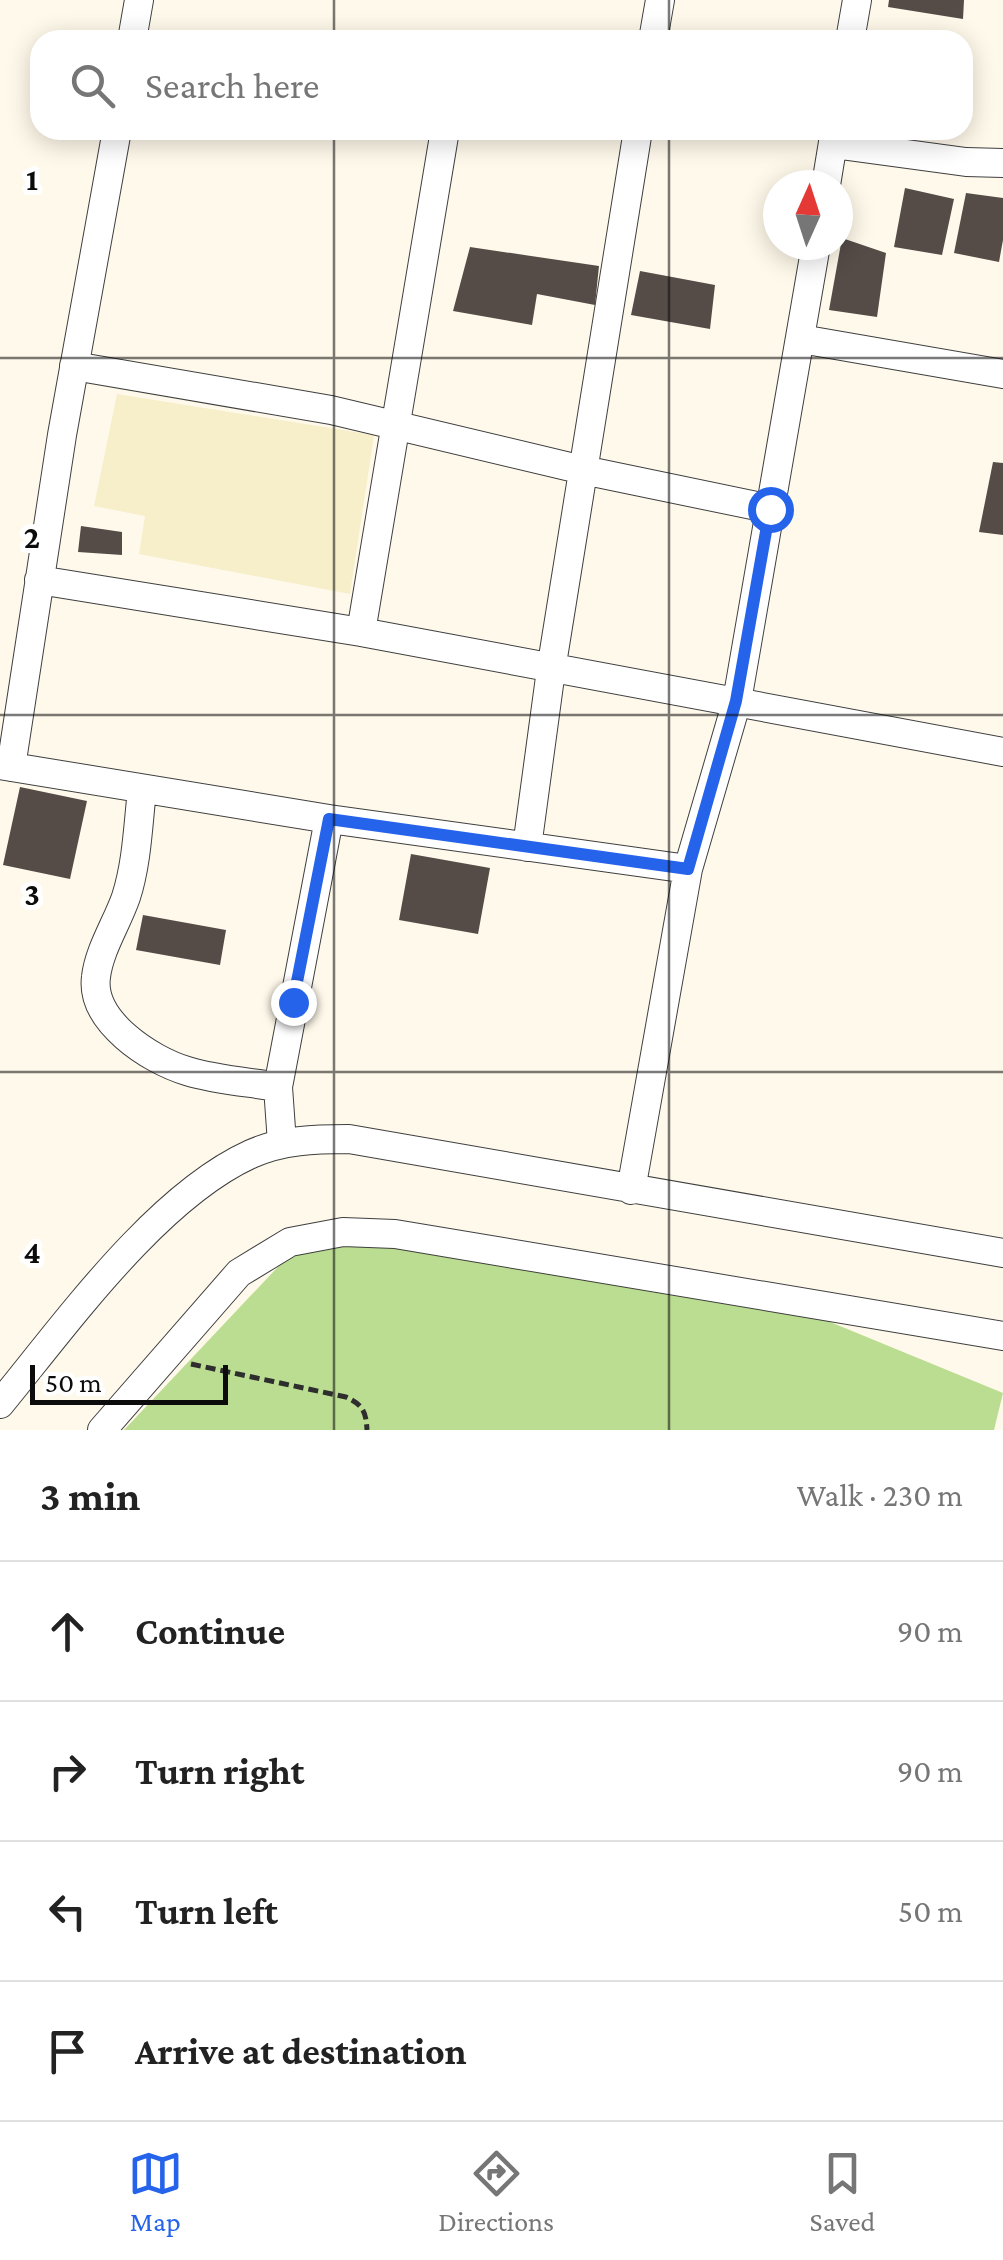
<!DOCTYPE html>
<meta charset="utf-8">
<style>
:root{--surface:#fff;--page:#f2f2f2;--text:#222;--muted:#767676;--line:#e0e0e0;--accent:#2563eb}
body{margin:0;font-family:"Crimson Pro",serif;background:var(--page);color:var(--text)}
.compass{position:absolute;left:763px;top:170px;width:90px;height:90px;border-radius:50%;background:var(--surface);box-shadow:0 5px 25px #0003;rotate:3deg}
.scale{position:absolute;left:30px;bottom:25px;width:198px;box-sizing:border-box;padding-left:10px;border:5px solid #0c0c0c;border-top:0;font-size:28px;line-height:35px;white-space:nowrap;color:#0c0c0c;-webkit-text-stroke:8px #fff;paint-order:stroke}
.stop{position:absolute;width:30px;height:30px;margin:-22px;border:8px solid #2563eb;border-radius:50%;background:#fff}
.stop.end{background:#2563eb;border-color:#fff;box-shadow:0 2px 10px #0008}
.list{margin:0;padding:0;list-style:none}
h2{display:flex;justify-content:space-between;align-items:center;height:130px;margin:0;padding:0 40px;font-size:42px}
h2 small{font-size:32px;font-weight:400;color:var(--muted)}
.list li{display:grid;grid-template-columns:65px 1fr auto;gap:30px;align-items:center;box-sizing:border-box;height:140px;padding:0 40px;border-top:2px solid var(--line)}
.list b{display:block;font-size:38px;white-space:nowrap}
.list em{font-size:32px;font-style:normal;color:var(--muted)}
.icon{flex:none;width:55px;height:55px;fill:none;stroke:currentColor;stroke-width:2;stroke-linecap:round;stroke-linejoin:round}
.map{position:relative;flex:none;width:1003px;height:1430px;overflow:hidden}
.search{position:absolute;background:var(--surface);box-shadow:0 5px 25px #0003;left:30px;right:30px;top:30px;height:110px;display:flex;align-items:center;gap:25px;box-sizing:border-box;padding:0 35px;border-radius:30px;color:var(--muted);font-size:38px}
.sheet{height:690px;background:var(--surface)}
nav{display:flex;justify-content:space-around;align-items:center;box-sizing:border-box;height:140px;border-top:2px solid var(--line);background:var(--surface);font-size:28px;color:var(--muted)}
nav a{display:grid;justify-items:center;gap:5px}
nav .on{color:var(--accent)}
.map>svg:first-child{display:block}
.farmland{fill:#f7eeca}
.forest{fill:#bbdd91}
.building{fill:#554c48}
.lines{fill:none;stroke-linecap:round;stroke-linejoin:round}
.street-casing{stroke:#3f3f3f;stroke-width:30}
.path{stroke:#2e2e2e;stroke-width:5;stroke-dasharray:10 5;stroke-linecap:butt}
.street{stroke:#fff;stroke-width:28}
.route{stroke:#2563eb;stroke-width:12}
.grid{fill:none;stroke:#0c0c0c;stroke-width:2.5;stroke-opacity:0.55}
.grid-label{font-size:32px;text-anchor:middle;font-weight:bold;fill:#0c0c0c;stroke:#fff;stroke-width:10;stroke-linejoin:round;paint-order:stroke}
</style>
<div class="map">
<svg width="1003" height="1430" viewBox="0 0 1003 1430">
<rect width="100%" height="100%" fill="#fff9eb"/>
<path class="farmland" d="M117,394l257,41 -24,159 -211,-40 6,-38 -51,-10z"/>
<path class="forest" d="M308,1235l444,55 251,103 -9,37h-870z"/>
<path class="building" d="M889,0h75l-1,19 -75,-12z
M905,188l49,11 -12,56 -48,-8z
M966,193l37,5v42l-4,22 -45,-9z
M842,238l44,15 -9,64 -48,-7z
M470,247l129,19 -4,39 -58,-11 -5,31 -79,-14z
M640,271l75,14 -5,44 -79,-14z
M993,462l10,1v72l-24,-3z
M81,526l41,6v23l-44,-3z
M20,787l67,14 -17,78 -67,-14z
M411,854l79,14 -12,66 -79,-14z
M143,915l83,15 -6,35 -84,-15z"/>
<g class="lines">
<g class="street-casing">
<path id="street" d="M132,40l7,-40
M653,40l7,-40
M850,40l7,-40
M833,144l133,18 37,1
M826,185l9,-55
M801,339l202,35
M74,366l257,44 252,60 188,39
M39,580l322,52 642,120
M361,632l84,-502
M0,765l329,54 359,50 -57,321
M11,767l51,-332 55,-305
M142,790c-4,35 -5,73 -16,107 -9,26 -27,53 -30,80 -6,44 54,83 91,94 29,9 61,11 91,16
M527,847l24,-177 87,-540
M688,869l49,-168 79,-456
M282,1143l-4,-56 51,-268
M0,1404c65,-79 156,-207 251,-250 31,-14 64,-15 98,-15l654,114
M102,1430l137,-157 51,-31 53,-10 52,2 608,102"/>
</g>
<path class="path" d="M191,1364l155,33c17,8 20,14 21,33"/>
<use href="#street" class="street"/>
</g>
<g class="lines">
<path class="route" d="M293,1002l36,-183 359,50 48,-168 34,-192"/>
</g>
<path class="grid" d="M334,0v40M669,0v40M334,130v1300M669,130v1300M0,358h1003M0,715h1003M0,1072h1003"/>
<g class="grid-label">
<text x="32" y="190">1</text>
<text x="32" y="548">2</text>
<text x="32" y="905">3</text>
<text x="32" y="1263">4</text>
</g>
</svg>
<svg class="compass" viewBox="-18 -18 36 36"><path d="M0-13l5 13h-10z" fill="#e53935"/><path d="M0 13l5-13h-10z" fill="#767676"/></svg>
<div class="scale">50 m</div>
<div class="stop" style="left:770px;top:509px"></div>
<div class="stop end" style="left:293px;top:1002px"></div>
<div class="search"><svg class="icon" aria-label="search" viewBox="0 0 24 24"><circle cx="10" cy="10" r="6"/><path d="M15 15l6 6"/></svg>Search here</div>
</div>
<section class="sheet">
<h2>3 min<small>Walk · 230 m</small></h2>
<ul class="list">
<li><svg class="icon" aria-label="ahead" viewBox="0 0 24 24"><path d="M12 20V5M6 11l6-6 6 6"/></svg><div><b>Continue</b></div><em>90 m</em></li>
<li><svg class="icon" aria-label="right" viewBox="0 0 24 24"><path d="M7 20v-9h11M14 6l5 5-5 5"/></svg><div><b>Turn right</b></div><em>90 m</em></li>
<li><svg class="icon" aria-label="left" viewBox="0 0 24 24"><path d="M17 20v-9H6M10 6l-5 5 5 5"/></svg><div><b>Turn left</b></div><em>50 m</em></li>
<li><svg class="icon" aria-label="arrive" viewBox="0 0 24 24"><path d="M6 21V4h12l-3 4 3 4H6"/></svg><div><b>Arrive at destination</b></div></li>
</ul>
</section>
<nav>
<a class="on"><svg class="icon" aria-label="map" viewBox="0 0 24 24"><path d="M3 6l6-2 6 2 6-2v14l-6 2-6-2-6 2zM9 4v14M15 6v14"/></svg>Map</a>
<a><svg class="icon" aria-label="directions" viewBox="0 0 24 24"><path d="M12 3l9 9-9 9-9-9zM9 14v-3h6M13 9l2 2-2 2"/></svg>Directions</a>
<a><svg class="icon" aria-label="saved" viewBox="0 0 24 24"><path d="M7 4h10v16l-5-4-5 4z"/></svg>Saved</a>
</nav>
